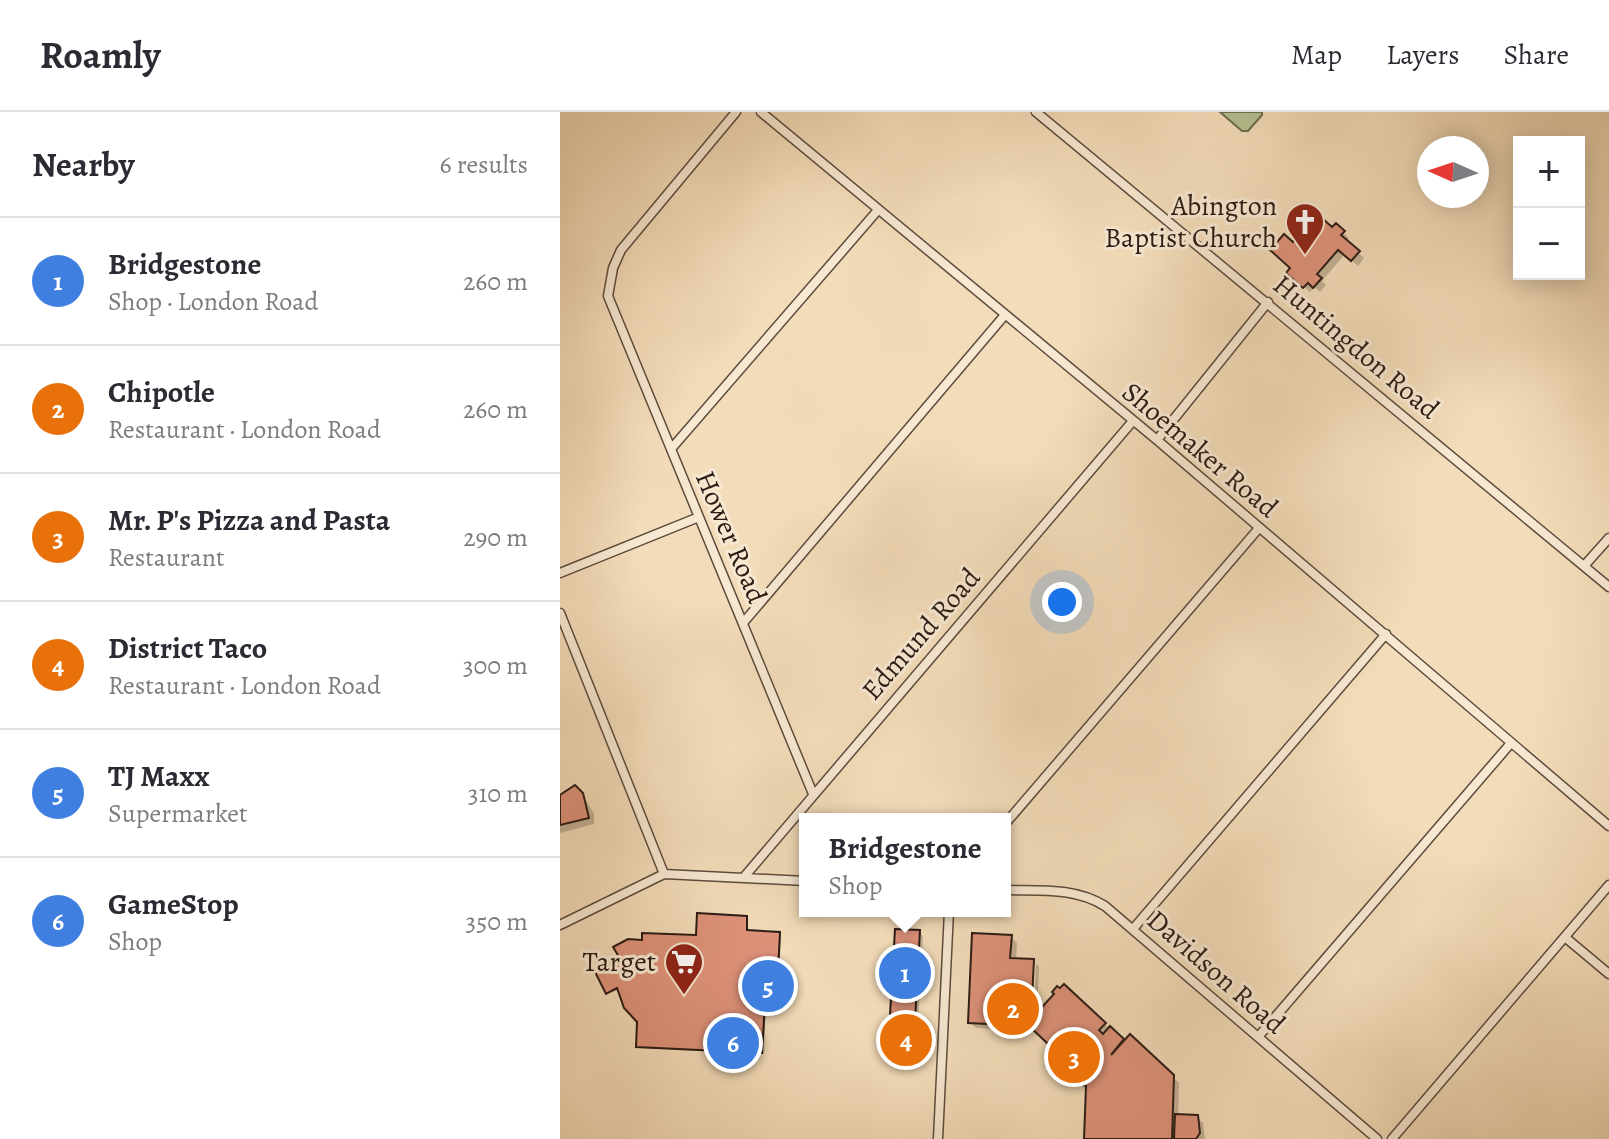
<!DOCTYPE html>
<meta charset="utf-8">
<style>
:root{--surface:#fff;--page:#f7f7f7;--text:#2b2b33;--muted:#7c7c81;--line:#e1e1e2;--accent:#1a73e8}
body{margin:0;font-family:Alegreya,serif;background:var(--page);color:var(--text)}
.controls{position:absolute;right:24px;top:24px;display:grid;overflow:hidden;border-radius:0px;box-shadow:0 4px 20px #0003}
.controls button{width:72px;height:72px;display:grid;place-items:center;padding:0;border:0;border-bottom:2px solid var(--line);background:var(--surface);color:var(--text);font:40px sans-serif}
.compass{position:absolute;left:857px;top:24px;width:72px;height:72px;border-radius:50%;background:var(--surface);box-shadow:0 4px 20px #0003;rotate:273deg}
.you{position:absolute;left:502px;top:490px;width:28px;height:28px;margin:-20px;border:6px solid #fff;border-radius:50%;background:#1a73e8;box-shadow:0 0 0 12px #1a73e833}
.badge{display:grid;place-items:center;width:52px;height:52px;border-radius:50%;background:var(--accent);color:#fff;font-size:26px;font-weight:700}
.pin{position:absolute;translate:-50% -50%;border:4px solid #fff;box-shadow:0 2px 8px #0006}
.popup{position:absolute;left:239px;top:701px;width:212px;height:104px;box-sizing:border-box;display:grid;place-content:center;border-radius:0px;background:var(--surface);filter:drop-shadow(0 2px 6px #0005);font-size:26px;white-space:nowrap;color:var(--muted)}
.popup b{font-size:30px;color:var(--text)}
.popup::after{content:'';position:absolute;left:50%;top:100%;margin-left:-16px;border:16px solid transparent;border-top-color:var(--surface)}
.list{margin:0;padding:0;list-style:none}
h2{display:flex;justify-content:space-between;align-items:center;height:104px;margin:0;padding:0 32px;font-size:34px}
h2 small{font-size:26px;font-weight:400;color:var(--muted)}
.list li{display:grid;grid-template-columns:52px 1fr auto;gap:24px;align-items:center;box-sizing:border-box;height:128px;padding:0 32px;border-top:2px solid var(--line)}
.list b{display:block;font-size:30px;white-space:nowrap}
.list p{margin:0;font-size:26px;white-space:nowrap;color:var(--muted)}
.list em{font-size:26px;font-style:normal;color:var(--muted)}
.map{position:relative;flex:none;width:1049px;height:1027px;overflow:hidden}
header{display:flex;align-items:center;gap:48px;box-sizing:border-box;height:112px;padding:0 40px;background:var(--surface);border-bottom:2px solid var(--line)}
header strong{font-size:38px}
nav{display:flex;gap:44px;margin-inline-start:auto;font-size:28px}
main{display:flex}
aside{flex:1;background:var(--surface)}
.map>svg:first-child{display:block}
.green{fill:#b6c192;stroke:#706e53;stroke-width:2}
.shadow{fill:#0003;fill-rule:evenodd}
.building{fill:#de927a;stroke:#2b1b14;stroke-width:2}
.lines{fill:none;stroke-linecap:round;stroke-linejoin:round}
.street-casing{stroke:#5d4b3d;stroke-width:11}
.street{stroke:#f7e8d2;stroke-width:8}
.labels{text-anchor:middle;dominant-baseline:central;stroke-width:6;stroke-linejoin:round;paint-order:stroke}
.poi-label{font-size:28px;fill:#2b1b14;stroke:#f7e8d2;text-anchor:end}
.street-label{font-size:28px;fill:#2b1b14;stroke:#f7e8d2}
</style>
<header>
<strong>Roamly</strong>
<nav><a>Map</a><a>Layers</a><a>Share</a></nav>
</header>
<main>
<aside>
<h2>Nearby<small>6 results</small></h2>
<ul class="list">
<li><span class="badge" style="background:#3f7fe0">1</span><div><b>Bridgestone</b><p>Shop · London Road</p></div><em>260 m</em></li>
<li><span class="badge" style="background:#e8710a">2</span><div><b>Chipotle</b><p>Restaurant · London Road</p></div><em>260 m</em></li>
<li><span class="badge" style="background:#e8710a">3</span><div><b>Mr. P's Pizza and Pasta</b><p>Restaurant</p></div><em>290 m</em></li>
<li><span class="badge" style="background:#e8710a">4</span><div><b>District Taco</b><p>Restaurant · London Road</p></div><em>300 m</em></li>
<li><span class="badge" style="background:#3f7fe0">5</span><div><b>TJ Maxx</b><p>Supermarket</p></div><em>310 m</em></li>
<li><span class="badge" style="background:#3f7fe0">6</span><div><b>GameStop</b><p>Shop</p></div><em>350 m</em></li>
</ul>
</aside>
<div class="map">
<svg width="1049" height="1027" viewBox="0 0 1049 1027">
<rect width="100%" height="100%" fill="#f3dcb9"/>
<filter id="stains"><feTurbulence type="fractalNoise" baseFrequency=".0025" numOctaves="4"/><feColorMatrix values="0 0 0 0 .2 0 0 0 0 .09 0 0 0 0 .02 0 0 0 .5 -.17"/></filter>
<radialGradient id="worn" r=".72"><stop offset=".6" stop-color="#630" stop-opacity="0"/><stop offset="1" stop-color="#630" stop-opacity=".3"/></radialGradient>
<path class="green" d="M660,0h42v3l-14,16h-6z"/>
<path class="shadow" d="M776,114l13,12 -3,3 18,17 -6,8 -13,-12 -23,27 4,4 -6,7 -6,-5 -4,5 -21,-19 4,-4v-25l15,4z
M19,676l15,26v10l-34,9v-37z
M187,806l2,14 32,4 -3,60 -12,10 -2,48 -124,-6 -1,-26 -19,-32 -12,3 90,-55z
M359,820l4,4 -5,87 7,4 -1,28 -30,-2 -4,-4z
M451,825l6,6 -1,17 17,1 6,6 -2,49 27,-29 61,56 5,-6 49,46 -1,33 19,1 6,6 2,16h-119l2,-51 -3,-11 -49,-46 -60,-3 -6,-6zM472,852h4l-3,65h-4z"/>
<path class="building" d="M763,107l9,8 4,-4 9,8 -4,4 19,16 -9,10 -13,-11 -21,24 5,4 -9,10 -5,-5 -5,5 -17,-15 4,-5 -20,-18 14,-16 9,8 5,-6 10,9 8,-9 -5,-4z
M15,673l8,8 6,25 -29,7v-30z
M137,801l50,3v14l33,2 -3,61 -12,10 -3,50 -126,-6 1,-25 -13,-14 -7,-20 -11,6 -12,-24 25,-13 -6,-10 15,-8 14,1v-7l54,2z
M335,817l25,1 -5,91h7l-1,31 -33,-2z
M412,821l40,2 -2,23 24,1 -3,60 23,-25 -2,-2 5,-6 3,2 4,-4 42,39 -7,7 4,4 7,-8 14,13 -13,16 19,-21 44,41 -2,64h-88l2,-53 -3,-1v-8l-54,-51 -61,-3z
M615,1002l23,1 2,18 -4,6h-22z"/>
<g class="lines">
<g class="street-casing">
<path id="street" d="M176,0l-115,138 -8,18 -5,28 205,498
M201,0l396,328 452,386
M476,0l573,475
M597,328l111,-138
M111,337l207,-239
M1024,454l25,-28
M0,461l139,-56
M0,501l104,261
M183,511l261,-307
M445,712l254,-296
M184,765l388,-455
M445,778c35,1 69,-3 100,16l272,233
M0,813l104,-51 141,7
M573,817l253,-295
M1006,826l43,36
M698,925l253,-294
M378,1027l11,-228
M832,1027l217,-254"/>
</g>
<use href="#street" class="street"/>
</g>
<defs>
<g id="church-pin" transform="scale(2)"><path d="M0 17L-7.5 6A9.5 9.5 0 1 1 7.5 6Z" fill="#8f2418" stroke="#f7e8d2"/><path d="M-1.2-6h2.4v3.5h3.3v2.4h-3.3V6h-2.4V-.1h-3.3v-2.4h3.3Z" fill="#fff"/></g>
<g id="supermarket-pin" transform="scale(2)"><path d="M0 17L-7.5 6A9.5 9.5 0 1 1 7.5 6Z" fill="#8f2418" stroke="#f7e8d2"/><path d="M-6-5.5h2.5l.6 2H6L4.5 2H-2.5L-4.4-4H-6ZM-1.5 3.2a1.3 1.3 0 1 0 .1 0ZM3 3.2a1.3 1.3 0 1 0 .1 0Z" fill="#fff"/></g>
</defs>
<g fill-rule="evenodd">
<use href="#church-pin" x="745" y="110"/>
<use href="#supermarket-pin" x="124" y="850"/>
</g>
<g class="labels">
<g class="poi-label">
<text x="717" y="94">Abington<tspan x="717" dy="32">Baptist Church</tspan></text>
<text x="96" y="850">Target</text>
</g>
<g class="street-label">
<text transform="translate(796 235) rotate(40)">Huntingdon Road</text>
<text transform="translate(640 338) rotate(40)">Shoemaker Road</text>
<text transform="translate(171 425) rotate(67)">Hower Road</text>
<text transform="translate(361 522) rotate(-49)">Edmund Road</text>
<text transform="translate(656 860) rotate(41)">Davidson Road</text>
</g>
</g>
<rect width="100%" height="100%" filter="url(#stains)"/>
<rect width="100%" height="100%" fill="url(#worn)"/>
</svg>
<div class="controls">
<button>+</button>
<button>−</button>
</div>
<svg class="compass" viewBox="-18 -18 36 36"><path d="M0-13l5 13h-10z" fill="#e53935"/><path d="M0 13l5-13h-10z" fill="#7c7c81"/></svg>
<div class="you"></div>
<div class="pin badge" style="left:345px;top:861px;background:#3f7fe0">1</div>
<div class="popup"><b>Bridgestone</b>Shop</div>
<div class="pin badge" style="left:453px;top:897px;background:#e8710a">2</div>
<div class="pin badge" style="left:514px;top:945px;background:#e8710a">3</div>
<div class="pin badge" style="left:346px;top:928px;background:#e8710a">4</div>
<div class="pin badge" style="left:208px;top:874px;background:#3f7fe0">5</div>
<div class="pin badge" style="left:173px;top:931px;background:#3f7fe0">6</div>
</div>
</main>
